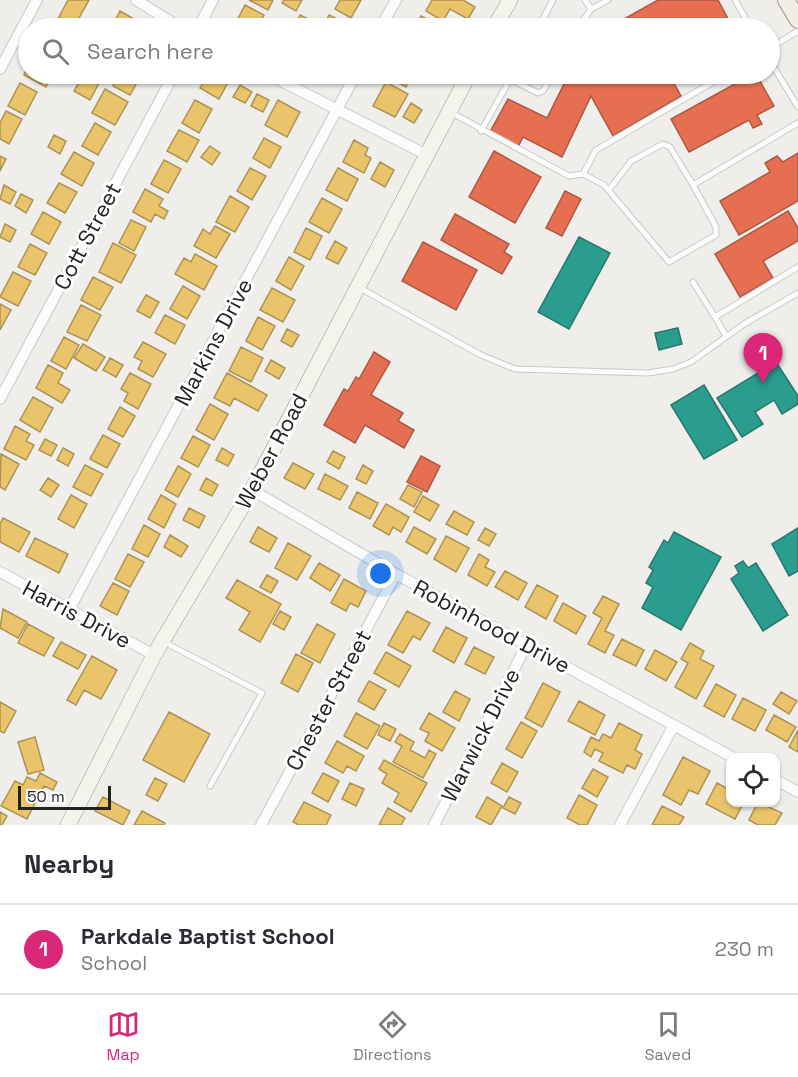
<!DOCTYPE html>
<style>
:root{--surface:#fff;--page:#f2f2f3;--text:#2b2b33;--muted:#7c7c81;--line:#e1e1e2;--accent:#db2777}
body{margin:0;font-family:"Space Grotesk",sans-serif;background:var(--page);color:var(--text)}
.controls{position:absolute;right:18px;bottom:18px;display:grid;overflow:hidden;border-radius:12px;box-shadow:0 2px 4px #0004}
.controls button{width:54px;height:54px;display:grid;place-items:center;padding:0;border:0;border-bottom:2px solid var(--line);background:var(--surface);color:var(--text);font:30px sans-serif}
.scale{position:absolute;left:18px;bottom:15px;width:93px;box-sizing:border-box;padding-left:6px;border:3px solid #222;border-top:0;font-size:16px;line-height:21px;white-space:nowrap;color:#222;-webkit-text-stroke:4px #fff;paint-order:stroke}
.you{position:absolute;left:381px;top:574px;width:21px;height:21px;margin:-15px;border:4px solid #fff;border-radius:50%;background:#1a73e8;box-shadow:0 0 0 9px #1a73e833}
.badge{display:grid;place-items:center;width:39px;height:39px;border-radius:50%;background:var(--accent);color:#fff;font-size:20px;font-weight:700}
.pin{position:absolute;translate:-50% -50px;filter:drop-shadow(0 2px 3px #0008)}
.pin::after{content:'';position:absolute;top:32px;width:21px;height:18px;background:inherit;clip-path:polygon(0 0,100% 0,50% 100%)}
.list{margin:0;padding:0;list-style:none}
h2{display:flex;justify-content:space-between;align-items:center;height:78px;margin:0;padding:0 24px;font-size:26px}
h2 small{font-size:20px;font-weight:400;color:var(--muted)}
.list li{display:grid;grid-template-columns:39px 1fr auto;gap:18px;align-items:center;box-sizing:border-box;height:90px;padding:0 24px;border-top:2px solid var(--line)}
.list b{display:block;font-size:22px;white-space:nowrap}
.list p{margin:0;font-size:20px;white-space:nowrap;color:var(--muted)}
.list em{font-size:20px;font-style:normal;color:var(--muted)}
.icon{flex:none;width:33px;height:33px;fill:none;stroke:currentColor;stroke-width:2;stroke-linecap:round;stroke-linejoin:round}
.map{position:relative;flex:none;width:798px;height:825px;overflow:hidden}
.search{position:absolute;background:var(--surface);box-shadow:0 2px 4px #0004;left:18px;right:18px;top:18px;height:66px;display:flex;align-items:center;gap:15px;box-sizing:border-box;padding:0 21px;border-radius:33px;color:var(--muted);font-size:22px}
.sheet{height:168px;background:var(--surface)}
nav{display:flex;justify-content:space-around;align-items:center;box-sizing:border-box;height:84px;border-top:2px solid var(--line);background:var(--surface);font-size:16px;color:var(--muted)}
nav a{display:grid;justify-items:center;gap:3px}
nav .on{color:var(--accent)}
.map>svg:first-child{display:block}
.homes{fill:#e9c46a;stroke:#ad9354;stroke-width:1.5}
.shops{fill:#e76f51;stroke:#ac5843;stroke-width:1.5}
.schools{fill:#2a9d8f;stroke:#28786e;stroke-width:1.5}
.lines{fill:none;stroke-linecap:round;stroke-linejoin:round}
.service-casing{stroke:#c9c8c7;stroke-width:7}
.minor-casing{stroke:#c9c8c7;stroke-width:12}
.secondary-casing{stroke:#999a82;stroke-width:16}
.primary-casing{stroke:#a79c86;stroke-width:18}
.service{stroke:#fdfcfc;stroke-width:5}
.minor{stroke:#fdfcfc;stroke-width:10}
.secondary{stroke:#f4f4ed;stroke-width:15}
.primary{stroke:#f3ede7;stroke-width:16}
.labels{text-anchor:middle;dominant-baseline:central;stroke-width:6;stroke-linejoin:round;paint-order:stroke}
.street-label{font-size:22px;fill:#222;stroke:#fff}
</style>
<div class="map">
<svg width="798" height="825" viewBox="0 0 798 825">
<rect width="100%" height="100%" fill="#f0eeeb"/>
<path class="homes" d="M68,0h21l-14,25 -16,-8z
M249,0h24l-5,10z
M284,0h18l-6,11 -14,-8z
M340,0h21l-10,18 -16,-9z
M432,0h31l12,7 -7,12 -18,-10 -7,12 -17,-10z
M245,5l19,10 -7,13h-24z
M120,11l26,15 -2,2 -32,-2z
M300,15l18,9 -2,4 -21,-2z
M329,15l19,9 -2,4h-24z
M421,16l22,12h-28z
M53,23l10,5h-14z
M28,66v8h26l-8,13 -22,-12z
M84,74l16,7 -10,19 -16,-9z
M119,74h23l-12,21 -17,-9z
M208,74l24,1 -13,24 -19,-11z
M390,74h23l-7,13 -18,-10z
M386,82l22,12 -13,23 -22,-11z
M20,83l17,9 -12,23 -17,-9z
M240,85l12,7 -7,11 -12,-6z
M105,89l23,13 -13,23 -23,-12z
M257,94l12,6 -6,12 -12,-6z
M195,100l17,9 -13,24 -17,-10z
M278,100l22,12 -13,25 -22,-12z
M411,103l11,7 -8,13 -11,-6z
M6,111l16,8 -13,25 -9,-5v-16z
M95,123l16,9 -13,23 -16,-9z
M179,130l20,10 -12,22 -20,-11z
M54,135l12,6 -6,13 -12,-7z
M264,138l17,9 -11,21 -17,-10z
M354,140l14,8 -3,7 6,3 -7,15 -21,-11z
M210,146l10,7 -8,12 -11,-8z
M74,152l20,11 -12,23 -21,-12z
M0,156l6,3 -6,12z
M164,160l17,9 -13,24 -17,-9z
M380,162l14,8 -9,17 -14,-8z
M250,168l16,8 -14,24 -15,-9z
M338,168l20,11 -11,22 -21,-11z
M59,183l18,9 -12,21 -18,-10z
M4,185l12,7 -6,12 -10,-5z
M145,189l18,10 -4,7 9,5 -4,8 -9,-5 -4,8 -18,-10z
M21,194l12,6 -7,13 -11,-7z
M230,196l19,11 -14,25 -19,-10z
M322,198l20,11 -13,24 -20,-11z
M43,212l18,10 -12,22 -18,-10z
M131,220l15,7 -12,24 -15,-8z
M5,224l11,6 -6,12 -10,-5z
M215,226l15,8 -14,24 -22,-12 9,-17 7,5z
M306,228l16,8 -12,24 -16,-8z
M335,241l12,7 -9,16 -12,-6z
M113,243l23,12 -15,28 -22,-11z
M30,244l17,9 -12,22 -17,-8z
M195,254l22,12 -13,24 -29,-16 9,-16 7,4z
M289,257l15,9 -13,24 -15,-9z
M13,272l18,9 -13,25 -18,-9z
M93,277l20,10 -13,23 -19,-10z
M183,286l17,10 -13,23 -17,-10z
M272,288l23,12 -12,22 -23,-12z
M146,295l13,7 -9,16 -13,-7z
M0,304l11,6 -11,20z
M81,305l20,10 -14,26 -20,-9z
M165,315l20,10 -10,19 -20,-11z
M258,317l17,9 -13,24 -16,-9z
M287,329l12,6 -7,12 -11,-6z
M64,337l15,8 -13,24 -15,-8z
M143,342l23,12 -13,23 -15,-8 4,-8 -8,-4z
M83,344l22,13 -9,14 -22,-13z
M241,347l22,11 -12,24 -22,-11z
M110,358l13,7 -7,12 -13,-7z
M271,360l14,8 -6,11 -14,-8z
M48,365l15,8 -5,10 12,7 -8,13 -26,-15z
M130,373l21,11 -13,25 -14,-8 4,-8 -7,-4z
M227,373l40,22 -9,16 -24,-13 -4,8 -16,-8z
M33,397l20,11 -13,24 -20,-12z
M210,404l18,10 -14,26 -18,-10z
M120,407l15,9 -12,21 -15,-8z
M15,426l15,8 -4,7 8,4 -8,15 -22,-11z
M103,435l17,9 -13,24 -17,-9z
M193,436l17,9 -12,22 -17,-9z
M45,439l12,6 -6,11 -12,-6z
M63,448l11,6 -6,12 -11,-6z
M222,448l12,7 -6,11 -12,-6z
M333,451l12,6 -6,12 -12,-7z
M1,454l18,10 -14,26 -5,-3z
M293,463l21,11 -9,15 -21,-11z
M85,465l18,9 -12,22 -18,-9z
M363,465l10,6 -7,13 -10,-5z
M178,466l13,8 -13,23 -13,-7z
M325,474l23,12 -8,14 -22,-11z
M48,478l11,7 -8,12 -11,-7z
M206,478l12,7 -6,11 -12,-6z
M408,485l14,7 -8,15 -14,-8z
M357,492l21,11 -8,16 -21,-11z
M71,495l16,9 -13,24 -16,-9z
M161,495l15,9 -12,24 -16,-9z
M423,496l16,9 -9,16 -16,-9z
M386,504l23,13 -8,15 -8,-5 -4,8 -16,-9z
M189,508l16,8 -6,12 -16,-8z
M454,511l20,11 -7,13 -21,-11z
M3,518l27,14 -11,20 -19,-10v-18z
M144,525l16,9 -12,23 -16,-8z
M258,527l19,11 -8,14 -19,-10z
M414,527l22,12 -9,15 -21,-12z
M485,528l11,6 -7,12 -11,-6z
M170,535l18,11 -7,11 -17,-10z
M446,536l23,12 -13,24 -22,-13z
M35,538l33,16 -9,19 -33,-17z
M288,543l23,13 -14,24 -22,-12z
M128,554l16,8 -14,25 -15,-8z
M479,554l10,6 -4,7 10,5 -8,14 -19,-11z
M319,563l21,12 -10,16 -20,-13z
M505,571l22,12 -9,17 -23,-13z
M267,575l11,6 -7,12 -11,-6z
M344,579l22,12 -8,16 -8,-4 -4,8 -15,-8z
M237,580l44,24 -21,38 -21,-12 11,-18 -24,-14z
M113,583l16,8 -12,24 -17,-9z
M537,585l21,11 -12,23 -21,-12z
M603,596l16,8 -14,27 9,4 -9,18 -17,-9 14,-26 -9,-5z
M563,603l23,13 -10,18 -22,-13z
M3,609l24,13 -9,16 -18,-10z
M280,611l11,6 -7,13 -11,-6z
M407,611l23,12 -10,17 -7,-4 -10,17 -15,-8z
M28,624l26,14 -10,18 -26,-13z
M317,624l18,10 -15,29 -19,-10z
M446,627l21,11 -13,25 -21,-12z
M622,639l22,11 -8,16 -23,-11z
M61,642l25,13 -8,14 -25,-13z
M690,643l14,8 -4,8 14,7 -18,33 -21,-12 13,-24 -7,-4z
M474,647l20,10 -9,17 -20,-10z
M655,650l22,12 -11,19 -21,-12z
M386,652l25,14 -12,21 -25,-14z
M296,654l17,9 -15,29 -17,-9z
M92,656l25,14 -16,29 -17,-9 -8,15 -9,-5z
M369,681l17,9 -12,20 -16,-9z
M543,683l17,9 -18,35 -17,-9z
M716,684l20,11 -12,22 -20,-11z
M455,691l15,8 -11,22 -16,-9z
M781,692l16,9 -8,13 -16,-10z
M743,698l23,12 -11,21 -23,-12z
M579,701l26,14 -10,20 -27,-14z
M0,702l16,9 -12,22 -4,-2z
M169,712l41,22 -26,48 -41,-22z
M356,713l24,13 -13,23 -23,-13z
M429,713l26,15 -13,23 -17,-10 4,-8 -9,-4z
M774,715l22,12 -9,15 -21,-12z
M521,722l16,9 -15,27 -16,-9z
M384,723l12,6 -6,12 -12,-6z
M619,723l23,12 -7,15 7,4 -7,15 -8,-4 -4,8 -24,-12 4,-8 -8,-4 -4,8 -7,-5 7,-15 8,4 4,-7 8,4z
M798,730v22l-9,-5z
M400,734l14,8 -4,8 15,8 4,-8 7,4 -13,24 -30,-16 9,-16 -7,-4z
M35,737l9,33 -16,4 -10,-32z
M337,741l27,15 -8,15 -9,-5 -4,7 -18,-10z
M683,757l27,14 -12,23 -9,-4 -8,15 -18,-10z
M384,760l43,23 -16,29 -17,-10 5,-9 -17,-10 5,-9 -8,-5z
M502,763l16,9 -11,20 -16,-9z
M593,769l15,8 -11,20 -15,-9z
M40,773l17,9 -4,8 -9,-4 -17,33 -26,-13 14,-25 8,4 4,-8 9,4z
M323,773l16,8 -11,21 -16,-9z
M155,778l12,6 -9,17 -12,-6z
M350,783l14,6 -8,17 -14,-7z
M717,783l13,7v12h14l-9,17 -29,-15z
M579,795l18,10 -10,20h-7l-13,-7z
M103,797l27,14 -7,14 -28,-14z
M487,797l15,9 -11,19 -15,-8z
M509,797l12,6 -6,11 -12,-6z
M304,802l27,13 -5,10h-27l-6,-3z
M758,802l24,11 -7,12h-17l-9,-5z
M662,806l22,11 -5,8h-27z
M388,808l17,10 -4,7h-22z
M142,811l23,12 -1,2h-30z
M0,812l7,4 -5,9h-2z"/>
<path class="shops" d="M658,0h60l15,28h-125z
M569,74h111l-9,4 10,18 -68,40 -22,-40 -29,61 -39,-20 -5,10 -28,-15 18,-33 39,19z
M753,74h3l18,32 -17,9 5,9 -9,4 -4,-8 -60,32 -18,-33z
M494,151l47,26 -26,46 -46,-26z
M798,153v48l-59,34 -19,-34 50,-29 -5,-9 12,-7 6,6z
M565,191l16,8 -19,37 -16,-8z
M788,211l10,17v13l-35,20 10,17 -33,19 -25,-43z
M455,214l54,30 -5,8 8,5 -10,17 -61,-34z
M423,242l54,28 -21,40 -54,-29z
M374,352l16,10 -19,33 32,18 -5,8 16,9 -10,18 -39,-23 -10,18 -31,-18 20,-36 4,2 8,-14 3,2z
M421,456l19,10 -13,26 -20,-10z"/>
<path class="schools" d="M579,237l31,16 -41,76 -31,-17z
M678,328l4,16 -23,6 -4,-17z
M776,362l22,34v8l-16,10 -8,-14 -19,12 8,12 -21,13 -25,-39z
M704,385l33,55 -33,19 -33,-54z
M798,528v43l-9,5 -17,-32z
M674,532l47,25 -40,73 -39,-22 11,-21 -7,-4 7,-13 -4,-3 15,-27 4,3z
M743,561l5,7 8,-5 32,52 -25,16 -32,-52 8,-6 -4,-7z"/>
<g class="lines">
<g class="service-casing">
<path id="service" d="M585,0l6,9
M735,0l16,28
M538,28l15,-28
M578,28l13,-19 17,-9
M770,48l28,-17
M770,61l28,46
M510,79l28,14 5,-2 10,-17
M450,112l119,64 14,-2 13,-24 131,-76
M481,131l32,-57
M583,174l21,11 65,77 47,-27v-8l-23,-42
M609,190l22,-29 32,-17 7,3 23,38 105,-62
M693,282l22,35 83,-50
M358,287l123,68 34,14 133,4 25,-4 18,-7 53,-38 54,-31
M715,317l11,19
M164,642l98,51 -52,93"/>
</g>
<g class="minor-casing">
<path id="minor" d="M136,0l45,28
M198,28l15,-28
M380,28l16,-28
M0,69l37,-69
M267,74l158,80
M0,399l174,-325
M252,490l144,84 338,184
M0,572l154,83
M69,610l287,-536
M776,780l22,12
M261,825l135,-251
M434,825l93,-181
M620,825l54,-100"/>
</g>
<g class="secondary-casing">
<path id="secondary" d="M494,28l16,-28
M68,825l86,-170 98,-165 217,-416"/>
</g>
<g class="primary-casing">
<path id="primary" d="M786,0l12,20"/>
</g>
<use href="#service" class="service"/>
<use href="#minor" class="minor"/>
<use href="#secondary" class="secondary"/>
<use href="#primary" class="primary"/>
</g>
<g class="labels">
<g class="street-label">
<text transform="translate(87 236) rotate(-62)">Cott Street</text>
<text transform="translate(213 342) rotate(-62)">Markins Drive</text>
<text transform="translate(271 451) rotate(-62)">Weber Road</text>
<text transform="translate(77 614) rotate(28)">Harris Drive</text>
<text transform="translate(492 626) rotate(28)">Robinhood Drive</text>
<text transform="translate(328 700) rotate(-62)">Chester Street</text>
<text transform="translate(480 735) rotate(-63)">Warwick Drive</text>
</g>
</g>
</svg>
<div class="controls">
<button><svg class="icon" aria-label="locate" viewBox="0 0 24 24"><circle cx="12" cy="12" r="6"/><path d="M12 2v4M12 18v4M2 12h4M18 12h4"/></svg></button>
</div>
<div class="scale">50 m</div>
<div class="you"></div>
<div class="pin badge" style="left:763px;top:383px">1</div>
<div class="search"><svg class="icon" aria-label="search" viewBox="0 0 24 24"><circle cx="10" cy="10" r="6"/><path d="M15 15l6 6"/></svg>Search here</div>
</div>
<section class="sheet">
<h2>Nearby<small></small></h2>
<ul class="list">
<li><span class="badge">1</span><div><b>Parkdale Baptist School</b><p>School</p></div><em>230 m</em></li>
</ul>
</section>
<nav>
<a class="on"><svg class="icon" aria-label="map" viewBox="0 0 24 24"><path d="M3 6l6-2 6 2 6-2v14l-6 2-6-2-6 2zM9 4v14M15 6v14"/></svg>Map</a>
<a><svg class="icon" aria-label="directions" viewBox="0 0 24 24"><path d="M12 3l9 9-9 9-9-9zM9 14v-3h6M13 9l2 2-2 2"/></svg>Directions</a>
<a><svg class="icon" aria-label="saved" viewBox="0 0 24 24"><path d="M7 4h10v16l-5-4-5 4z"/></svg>Saved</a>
</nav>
